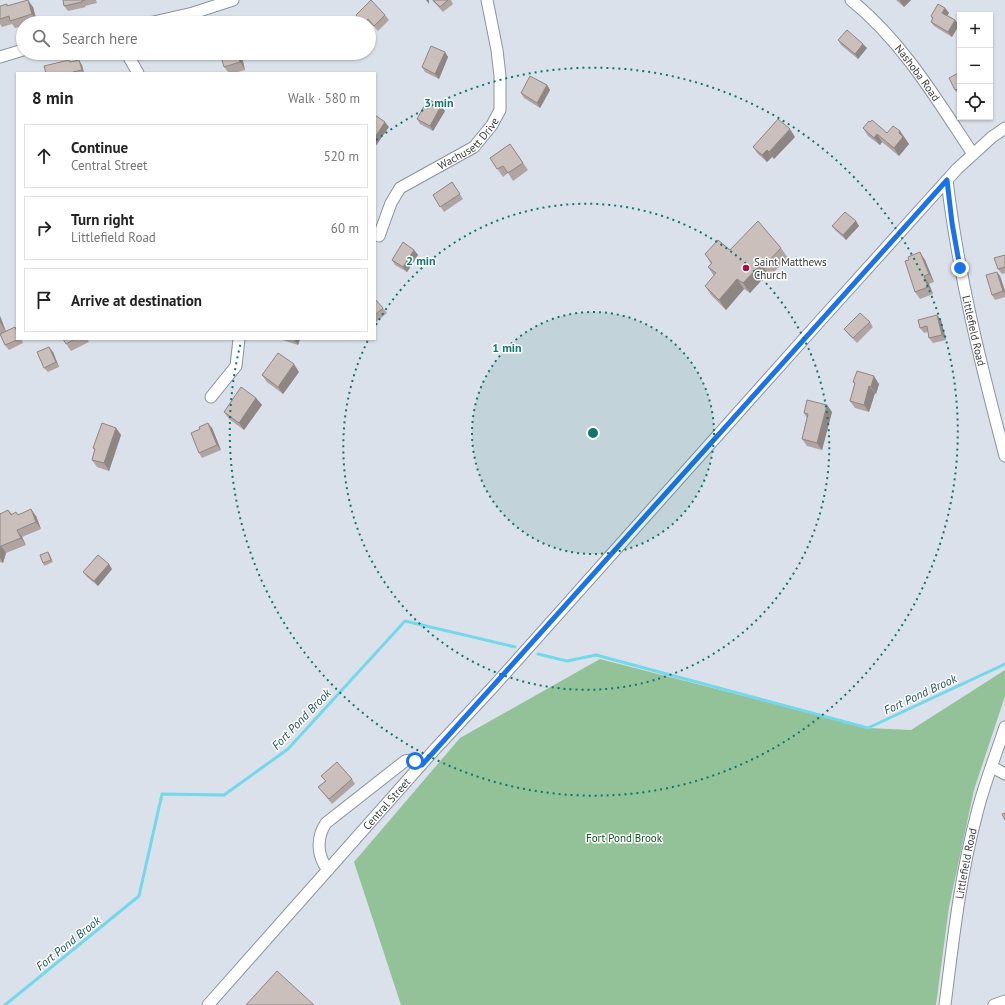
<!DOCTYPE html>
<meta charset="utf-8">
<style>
:root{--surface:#fff;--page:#f2f2f2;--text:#222;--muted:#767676;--line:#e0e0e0}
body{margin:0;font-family:"PT Sans",sans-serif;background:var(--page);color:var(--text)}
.controls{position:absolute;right:12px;top:12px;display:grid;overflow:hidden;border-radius:0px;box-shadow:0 1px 3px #0004}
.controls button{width:36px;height:36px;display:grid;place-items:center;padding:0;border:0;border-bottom:1px solid var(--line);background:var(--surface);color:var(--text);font:20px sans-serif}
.stop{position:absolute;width:12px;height:12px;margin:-9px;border:3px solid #1a73e8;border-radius:50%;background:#fff}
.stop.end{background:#1a73e8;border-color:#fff;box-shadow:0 1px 4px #0008}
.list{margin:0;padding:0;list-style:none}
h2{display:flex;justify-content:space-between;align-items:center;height:52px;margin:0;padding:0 16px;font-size:17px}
h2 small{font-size:13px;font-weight:400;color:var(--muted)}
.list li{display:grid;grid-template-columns:26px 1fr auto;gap:12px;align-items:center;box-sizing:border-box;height:64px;margin:0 8px 8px;padding:0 8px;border:1px solid var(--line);border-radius:0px}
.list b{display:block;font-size:15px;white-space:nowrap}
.list p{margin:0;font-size:13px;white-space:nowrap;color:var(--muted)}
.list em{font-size:13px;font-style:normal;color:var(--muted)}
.icon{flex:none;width:22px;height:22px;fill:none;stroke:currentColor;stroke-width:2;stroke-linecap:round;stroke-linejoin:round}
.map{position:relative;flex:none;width:1005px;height:1005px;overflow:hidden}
.search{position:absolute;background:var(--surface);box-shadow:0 1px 3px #0004;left:16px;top:16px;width:360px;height:44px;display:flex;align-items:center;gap:10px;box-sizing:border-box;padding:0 14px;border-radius:22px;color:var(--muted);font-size:15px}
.panel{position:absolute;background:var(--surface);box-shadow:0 1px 3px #0004;left:16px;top:72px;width:360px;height:268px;border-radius:0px}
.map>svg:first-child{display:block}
.green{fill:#93c298}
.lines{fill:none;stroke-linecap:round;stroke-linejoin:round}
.stream{stroke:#72d8ea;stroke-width:3}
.minor-casing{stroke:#8d939c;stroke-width:13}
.minor{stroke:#fff;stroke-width:11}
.wall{fill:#afa4a1}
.shaded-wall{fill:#8e8683}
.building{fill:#cbbfbb;stroke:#8e8683}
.route{stroke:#1a73e8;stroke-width:5}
.ring{fill:none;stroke:#0f766e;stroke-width:2;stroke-dasharray:2 4}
.poi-dot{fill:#a60f46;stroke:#fff;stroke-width:1.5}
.labels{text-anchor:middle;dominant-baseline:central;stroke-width:3;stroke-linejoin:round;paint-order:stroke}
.street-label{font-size:11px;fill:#393c3f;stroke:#fff}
.poi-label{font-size:11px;fill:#393c3f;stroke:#fff;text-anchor:start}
.park-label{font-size:11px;fill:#0e5120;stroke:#fff}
.water-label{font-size:12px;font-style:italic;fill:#26545c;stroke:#fff}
.centre{fill:#0f766e;stroke:#fff;stroke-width:2}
.ring-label{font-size:12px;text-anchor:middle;font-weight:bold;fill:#0f766e;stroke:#fff;stroke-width:3;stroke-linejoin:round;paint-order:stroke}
</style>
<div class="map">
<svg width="1005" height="1005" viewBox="0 0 1005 1005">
<rect width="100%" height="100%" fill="#dbe1ea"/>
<path class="green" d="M600,659l268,69 43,2 94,-60v26l-31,94 -25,117 -13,98h-535l-47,-143 106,-124z"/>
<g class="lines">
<path class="stream" d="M538,654l29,7 29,-6 272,73 137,-64
M5,1005l134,-109 23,-102 62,1 64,-46 117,-128 110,26"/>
<g class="minor-casing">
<g id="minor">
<path id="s1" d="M851,0c52,42 86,100 122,154"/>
<path d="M149,23l44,-10 40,-13"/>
<path d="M129,53l1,6 8,14"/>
<path d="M0,57l23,-7"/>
<path id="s2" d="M947,180c11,94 34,185 58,276"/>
<path id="s3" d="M379,236l12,-33 9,-15 74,-41 18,-22 8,-15v-34l-3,-26 -10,-50"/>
<path d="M211,397l25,-31 3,-27"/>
<path d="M992,767l13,7"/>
<path d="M328,870c-11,-14 -12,-32 -2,-47l79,-62c7,-2 11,1 16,4"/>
<path id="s4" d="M208,1005l228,-257 57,-61 326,-365 138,-153 35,-32 13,-9"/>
<path id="s5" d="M945,1005c8,-64 15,-129 32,-192 7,-29 19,-58 28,-86"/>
<path d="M994,1005l11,-4"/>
</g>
</g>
<use href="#minor" class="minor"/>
</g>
<path class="wall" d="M63,0h33l1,3 -12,3 1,1 -18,4 -4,-5z
M432,0h19l2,4 -10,8z
M896,0h15l-7,7z
M0,6l33,1 4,15 -5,1h-9v3l-8,2 -3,-4 -10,3 -2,-3z
M945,8l4,5 -2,2 8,5 4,5 -7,12 -18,-11 -3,-4 1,-3 -1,-3z
M356,15h29l4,5 -11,11 -6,-7 -3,3v-4h-6z
M838,40l29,8 -9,11 -17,-14z
M445,52l3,5 -9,22 -14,-7 -3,-5z
M241,53l4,17 -11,3h-5l-5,-6z
M71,62l11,3 2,8h-38z
M960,72v25l-5,-7z
M990,79l2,4 -2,1z
M547,85l3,5 -10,18 -16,-10 -3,-5z
M441,106l4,5 -12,20 -13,-7 -3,-5z
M863,128l24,5 13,-2 9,13 -10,12 -17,-14 -2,3 -12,-9z
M795,137l-21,22 -2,-2 -5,5 -9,-8 -5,-7z
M510,144l18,26 -15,11 -5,-8 -5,4 -13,-19z
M452,182l11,17 -19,13 -11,-17z
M856,221l3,5 -13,14 -10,-9 -4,-5z
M781,248l7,10 -18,18 -2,-3 -18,20 -6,-4 -18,21 -15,-15 -6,-9 9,-10 -6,-9 3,-3 -6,-10 25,-4z
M414,250l4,5 -11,17 -12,-7 -3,-5z
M1005,255v18l-3,1 -4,-5z
M925,260l9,22 -5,2 4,10 -13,5 -5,-7z
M997,272l3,4 5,15v6l-10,3 -3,-5z
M375,299l12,14 -12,10z
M0,316l6,15 9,-4 2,3v9h4l2,4 -14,7 -4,-5 -5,-11z
M941,320l5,20 -13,3 -4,-5 -1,-6 -4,1 -4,-5z
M870,322l3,5 -16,16 -9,-9 -4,-5z
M63,339h24l2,3 -18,9z
M279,339h21l-2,6z
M53,352l6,15 -11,5 -4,-4z
M299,372l-16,22 -16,-12 -5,-7z
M853,382l26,2 -3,10 -1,-1 -6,19 -14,-4 -5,-7 5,-17z
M256,398l6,7 -18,25 -15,-11 -5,-7z
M827,405l5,7 -10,38 -15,-4 -5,-7 5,-21 -3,-5z
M116,428l5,7 -12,36 -12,-4 -5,-7 3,-9 -2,-3z
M212,428l9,22 -19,8 -3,-5 1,-24z
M8,510l4,4 24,2 5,13 -19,8 4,8 -20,8 -3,10 -3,-1v-48z
M48,552l2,3 3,7 -9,4 -1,-3z
M112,569l-14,17 -11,-9 -4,-5z
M321,776l31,3 3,5 -23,20 -14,-17 7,-6z"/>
<path class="shaded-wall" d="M28,0l5,7 4,15 -5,-8z
M426,0h3v4z
M899,0h12l-7,7z
M945,8l4,5 -3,5 -4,-5z
M955,20l4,5 -7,12 -4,-5z
M863,44l4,4 -9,11 -3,-5z
M445,52l3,5 -9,22 -4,-5z
M238,53h3l4,17 -5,-8z
M303,53h4l-2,3z
M79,60l3,5 2,8 -2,-3z
M547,85l3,5 -10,18 -3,-5z
M441,106l4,5 -12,20 -3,-5z
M385,122l4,5 -14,20v-10z
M790,129l5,8 -21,22 -5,-7z
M900,131l9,13 -10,12 -5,-8 5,-15z
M877,134l5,8 -2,3 -6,-7z
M767,150l5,7 -5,5 -5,-7z
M856,221l3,5 -13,14 -3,-5z
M414,250l4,5 -11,17 -4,-5z
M920,252l5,8 9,22 -5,-8z
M761,264l7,9 -18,20 -7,-10z
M997,272l3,4 5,15v3l-2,-3z
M924,276l5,8 4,10 -5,-7z
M737,279l7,10 -18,21 -7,-10z
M937,315l4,5 5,20 -4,-5z
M0,316l6,16 -6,-10z
M293,339h7l-2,6z
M49,347l4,5 6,15 -3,-5z
M294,364l5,8 -16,22 -5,-7z
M874,376l5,8 -3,10 -5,-7z
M869,386l6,7 -6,19 -5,-7z
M256,398l6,7 -18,25 -5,-7z
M827,405l5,7 -10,38 -5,-7z
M208,423l4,5 9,22 -4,-5z
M116,428l5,7 -12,36 -5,-8z
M31,509l5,7 5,13 -5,-7z
M17,530l5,7 4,8 -5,-7z
M1,546l5,7 -3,10 -3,-5v-9z
M109,564l3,5 -14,17 -4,-5z"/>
<path class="building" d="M28,0l4,14 -22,7 -1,-5 -9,3v-13l7,-2v2z
M63,0h22l-3,1v1l-18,4z
M371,0l14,15 -11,11 -6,-7 -4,4 -8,-8z
M433,0h15l-8,7z
M938,4l7,4 -3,5 13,7 -7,12 -17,-10 2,-4 -2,-2z
M308,18l7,5h-10z
M847,30l16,14 -8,10 -17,-14z
M431,46l14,6 -10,22 -13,-7z
M220,53h18l2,9 -16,5z
M69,60l1,2 9,-2 3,10 -9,2v1h-27l-2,-7z
M960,72v16l-5,2 -6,-12z
M530,76l17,9 -10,18 -16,-10z
M428,99l13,7 -11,20 -13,-7z
M375,115l10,7 -10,15z
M778,119l12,10 -21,23 -2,-2 -5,5 -9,-8z
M872,120l15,13 6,-7 7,5 -1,2 4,4 -9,11 -17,-14 -3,4 -11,-10 6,-7 1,1z
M510,144l13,19 -15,10 -5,-7 -6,3 -7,-11z
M452,182l8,12 -20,13 -7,-12z
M845,212l11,9 -13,14 -11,-9z
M758,221l23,27 -17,18 -3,-2 -18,19 -6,-4 -18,21 -14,-14 11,-13 -8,-6 4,-4 -7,-9 13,-14 12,10z
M403,242l11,8 -11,17 -11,-7z
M920,252l9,22 -5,2 4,11 -13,5 -10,-31 4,-1 -1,-3z
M1005,255v12l-7,2 -4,-11z
M997,272l6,19 -11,4 -6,-20z
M375,299l8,9 -8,7z
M860,313l10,9 -17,16 -9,-9z
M937,315l5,20 -13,3 -2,-12 -7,2 -2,-8z
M15,327l2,5v7h2l-14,6 -5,-11z
M63,339h12l-9,5z
M49,347l7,15 -12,6 -7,-16z
M278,353l16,11 -16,23 -16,-12z
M857,371l17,5 -3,11 -2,-1 -5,19 -14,-4 5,-18 -2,-1z
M241,387l15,11 -17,25 -15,-11z
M807,400l20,5 -10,38 -15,-4 6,-25 -4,-1z
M102,423l14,5 -12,35 -12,-3 3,-11 -2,-1z
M208,423l9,22 -18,8 -8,-20 9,-4 -1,-2z
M31,509l5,13 -19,8 4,8 -20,8 -1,3v-35l8,-4 3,5 5,-3 2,3z
M48,552l3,8 -8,3 -3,-8z
M98,555l11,9 -15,17 -11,-9z
M337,762l15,17 -23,20 -11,-12 8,-6 -5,-5z
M1005,813v7l-3,-6z
M277,971l37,34h-68z"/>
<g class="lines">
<path class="route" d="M415,761l7,4 525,-585 5,43 8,45"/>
</g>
<circle cx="593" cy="433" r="121" fill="#0f766e" fill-opacity=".12"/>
<g class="ring">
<circle cx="593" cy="433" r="121"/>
<path d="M376 325A243 243 0 1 1 368 340"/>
<path d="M376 140A364 364 0 1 1 241 342"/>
</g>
<circle class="poi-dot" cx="746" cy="268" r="4"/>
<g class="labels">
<g class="street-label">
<text stroke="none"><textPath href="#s1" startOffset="99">Nashoba Road</textPath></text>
<text stroke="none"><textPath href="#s3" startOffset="135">Wachusett Drive</textPath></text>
<text stroke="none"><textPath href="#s2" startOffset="153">Littlefield Road</textPath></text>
<text stroke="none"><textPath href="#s4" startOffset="269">Central Street</textPath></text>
<text stroke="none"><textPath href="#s5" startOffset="143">Littlefield Road</textPath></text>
</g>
<g class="poi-label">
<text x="754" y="262">Saint Matthews<tspan x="754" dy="13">Church</tspan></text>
</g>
<g class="park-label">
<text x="624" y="838">Fort Pond Brook</text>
</g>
<g class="water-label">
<text transform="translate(920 694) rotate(-25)">Fort Pond Brook</text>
<text transform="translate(301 719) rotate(-46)">Fort Pond Brook</text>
<text transform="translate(68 943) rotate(-39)">Fort Pond Brook</text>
</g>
</g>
<circle cx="593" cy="433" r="6" class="centre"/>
<g class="ring-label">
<text x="439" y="107">3 min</text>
<text x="421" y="265">2 min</text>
<text x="507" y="352">1 min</text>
</g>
</svg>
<div class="controls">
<button>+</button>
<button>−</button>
<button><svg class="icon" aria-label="locate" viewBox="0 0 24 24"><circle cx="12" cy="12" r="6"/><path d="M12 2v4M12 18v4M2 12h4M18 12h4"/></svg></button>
</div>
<div class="stop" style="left:415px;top:761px"></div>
<div class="stop end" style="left:960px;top:268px"></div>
<div class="search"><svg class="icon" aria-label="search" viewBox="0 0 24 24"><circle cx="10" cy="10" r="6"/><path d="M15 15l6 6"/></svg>Search here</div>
<section class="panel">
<h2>8 min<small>Walk · 580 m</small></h2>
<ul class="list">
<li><svg class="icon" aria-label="ahead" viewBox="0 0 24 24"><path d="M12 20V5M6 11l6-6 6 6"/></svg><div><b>Continue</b><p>Central Street</p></div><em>520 m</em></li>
<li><svg class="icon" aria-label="right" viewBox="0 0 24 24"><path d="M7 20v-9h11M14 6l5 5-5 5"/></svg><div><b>Turn right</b><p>Littlefield Road</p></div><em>60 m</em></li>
<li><svg class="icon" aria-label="arrive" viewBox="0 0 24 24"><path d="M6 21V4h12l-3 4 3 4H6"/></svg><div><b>Arrive at destination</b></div></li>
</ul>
</section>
</div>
